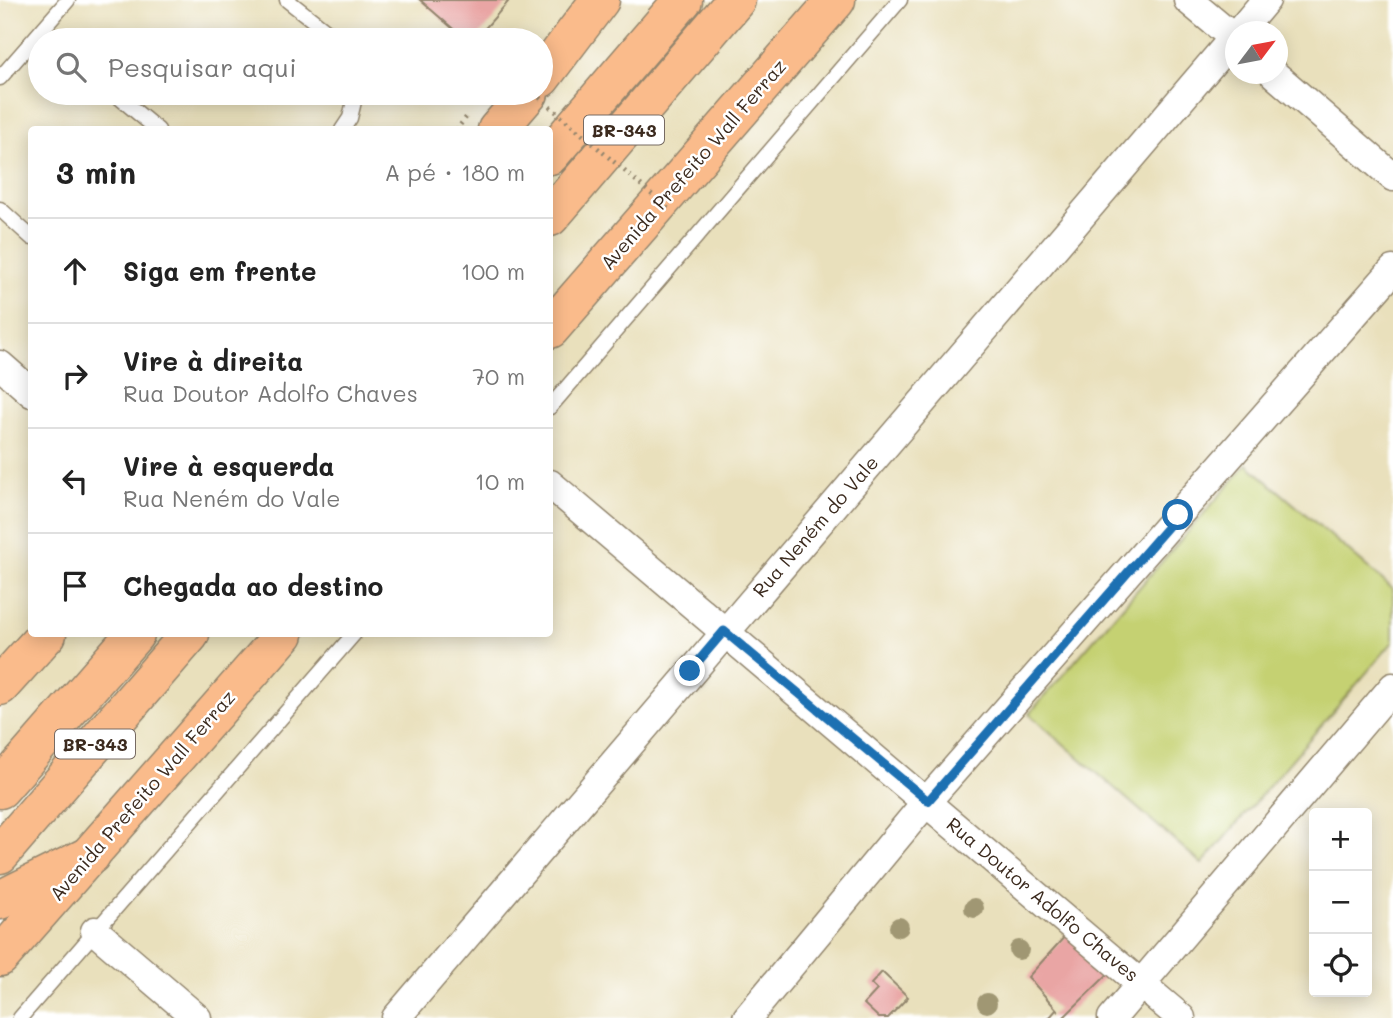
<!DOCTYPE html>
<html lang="pt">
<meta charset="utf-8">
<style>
:root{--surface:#fff;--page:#f2f2f2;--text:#222;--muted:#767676;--line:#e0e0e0}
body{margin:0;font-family:Mali,sans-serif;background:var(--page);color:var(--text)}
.controls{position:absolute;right:21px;bottom:21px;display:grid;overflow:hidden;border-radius:7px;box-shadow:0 4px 18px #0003}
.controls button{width:63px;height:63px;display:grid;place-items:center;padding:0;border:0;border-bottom:2px solid var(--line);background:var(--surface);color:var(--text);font:35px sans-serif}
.compass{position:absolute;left:1225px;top:21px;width:63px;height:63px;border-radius:50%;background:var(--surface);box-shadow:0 4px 18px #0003;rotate:58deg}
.stop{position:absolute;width:21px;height:21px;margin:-16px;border:5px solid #1f6fb2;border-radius:50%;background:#fff}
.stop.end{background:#1f6fb2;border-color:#fff;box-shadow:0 2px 7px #0008}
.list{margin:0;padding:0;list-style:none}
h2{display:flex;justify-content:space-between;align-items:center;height:91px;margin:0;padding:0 28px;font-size:30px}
h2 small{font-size:23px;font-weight:400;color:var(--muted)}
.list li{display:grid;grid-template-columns:46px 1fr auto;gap:21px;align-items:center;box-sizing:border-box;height:105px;padding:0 28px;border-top:2px solid var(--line)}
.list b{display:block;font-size:26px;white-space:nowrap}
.list p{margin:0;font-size:23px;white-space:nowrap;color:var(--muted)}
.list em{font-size:23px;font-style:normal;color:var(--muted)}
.icon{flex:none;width:38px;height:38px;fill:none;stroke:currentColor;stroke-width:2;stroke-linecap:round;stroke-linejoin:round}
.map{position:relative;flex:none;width:1393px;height:1018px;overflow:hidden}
.search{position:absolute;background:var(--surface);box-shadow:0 4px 18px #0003;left:28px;top:28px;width:525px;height:77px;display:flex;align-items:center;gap:18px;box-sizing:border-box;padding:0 24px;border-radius:38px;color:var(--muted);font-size:26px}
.panel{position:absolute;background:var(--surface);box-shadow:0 4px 18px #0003;left:28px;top:126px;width:525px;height:511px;border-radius:7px}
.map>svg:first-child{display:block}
.green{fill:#c5d172;stroke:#807e48;stroke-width:2}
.building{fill:#e9a5a4}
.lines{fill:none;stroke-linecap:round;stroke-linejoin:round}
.lane-casing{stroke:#92856d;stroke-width:17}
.street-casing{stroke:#92856d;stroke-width:31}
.primary-casing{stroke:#92856d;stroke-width:41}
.highway-casing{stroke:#92856d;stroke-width:41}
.path{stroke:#92856d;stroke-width:4.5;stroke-dasharray:2 5;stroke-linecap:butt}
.lane{stroke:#fff;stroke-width:14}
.street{stroke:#fff;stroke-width:28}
.primary{stroke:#fabb8b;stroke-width:38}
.highway{stroke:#fabb8b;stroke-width:38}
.path-bridge{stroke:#92856d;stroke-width:4.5;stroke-dasharray:2 5;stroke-linecap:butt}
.tree{fill:#a09773}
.route{stroke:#1f6fb2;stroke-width:9}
.labels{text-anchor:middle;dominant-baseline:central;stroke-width:5;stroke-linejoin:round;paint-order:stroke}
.shield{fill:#fff;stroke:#766a62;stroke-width:2}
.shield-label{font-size:18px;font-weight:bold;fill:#3b2a1e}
.street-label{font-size:19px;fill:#3b2a1e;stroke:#fff}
</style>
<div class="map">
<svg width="1393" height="1018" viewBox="0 0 1393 1018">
<rect width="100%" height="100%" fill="#fff"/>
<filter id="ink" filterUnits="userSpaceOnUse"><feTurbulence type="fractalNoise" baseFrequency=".0143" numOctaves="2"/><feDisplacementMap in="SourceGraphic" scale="14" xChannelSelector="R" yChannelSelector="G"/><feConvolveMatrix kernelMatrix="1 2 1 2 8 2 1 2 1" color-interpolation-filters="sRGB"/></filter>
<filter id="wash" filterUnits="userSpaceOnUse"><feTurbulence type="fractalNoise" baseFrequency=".00686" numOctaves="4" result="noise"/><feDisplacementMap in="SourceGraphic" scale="28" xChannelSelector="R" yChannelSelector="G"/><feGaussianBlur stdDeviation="1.57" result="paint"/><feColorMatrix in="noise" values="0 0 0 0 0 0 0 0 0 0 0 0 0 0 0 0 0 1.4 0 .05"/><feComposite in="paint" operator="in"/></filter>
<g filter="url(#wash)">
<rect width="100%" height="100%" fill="#e9e0bc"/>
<path class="green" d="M1247,464l146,125v53l-191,222 -173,-150z"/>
<g id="blocks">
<path class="building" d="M420,0h85l3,2 -33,38h-9z
M1067,934l43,38 -47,46h-14l7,-8 3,2 -31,-35z
M882,972l26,25 -20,21h-9l-15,-14 13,-14 -6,-6z"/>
</g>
</g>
<g filter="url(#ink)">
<use href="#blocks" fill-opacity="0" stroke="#92856d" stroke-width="2"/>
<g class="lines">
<g class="lane-casing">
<path id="lane" d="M287,0l51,40
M41,31l11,9
M0,78l68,-78
M114,93l44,37
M342,130l8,-12 6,-25
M0,209l32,29
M550,407l350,-407
M20,1018l334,-384"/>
</g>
<g class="street-casing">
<path id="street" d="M1188,0l48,40
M1239,32l27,-32
M1274,74l119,103
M0,365l32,28
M550,484l631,534
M95,931l102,87
M396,1018l840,-983
M747,1018l180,-217 466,-531
M1112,1018l281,-331"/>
</g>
<g class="primary-casing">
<path id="primary" d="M541,78l59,-78
M497,130l32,-37
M550,329l286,-329
M0,686l47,-52
M0,957l284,-323"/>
</g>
<g class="highway-casing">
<path id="highway" d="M550,155l133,-155
M550,217l186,-217
M0,789l135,-155
M0,854l190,-220
M0,900l91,-45"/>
</g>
<path class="path" d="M456,130l12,-15"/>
<use href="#lane" class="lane"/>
<use href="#street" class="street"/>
<use href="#primary" class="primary"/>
<use href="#highway" class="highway"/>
<path class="path-bridge" d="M534,93l137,118"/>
</g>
<g class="tree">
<circle cx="974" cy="908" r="10"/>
<circle cx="899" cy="927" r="10"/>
<circle cx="1019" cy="950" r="10"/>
<circle cx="987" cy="1003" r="10"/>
</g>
</g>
<g class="lines" filter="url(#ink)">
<path class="route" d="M690,671l34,-40 204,170 250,-286"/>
</g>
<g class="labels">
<g class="shield">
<rect x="584" y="115.5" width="80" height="29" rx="5"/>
<rect x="55" y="729.5" width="80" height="29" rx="5"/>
</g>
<g class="shield-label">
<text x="624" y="130">BR-343</text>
<text x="95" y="744">BR-343</text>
</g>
<g class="street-label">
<text transform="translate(693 164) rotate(-49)">Avenida Prefeito Wall Ferraz</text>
<text transform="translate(815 526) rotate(-49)">Rua Neném do Vale</text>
<text transform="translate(142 795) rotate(-49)">Avenida Prefeito Wall Ferraz</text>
<text transform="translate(1043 899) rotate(40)">Rua Doutor Adolfo Chaves</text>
</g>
</g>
</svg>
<div class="controls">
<button>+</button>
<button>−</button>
<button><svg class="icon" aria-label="locate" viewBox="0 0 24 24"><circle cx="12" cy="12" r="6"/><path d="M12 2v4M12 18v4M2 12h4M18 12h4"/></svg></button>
</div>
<svg class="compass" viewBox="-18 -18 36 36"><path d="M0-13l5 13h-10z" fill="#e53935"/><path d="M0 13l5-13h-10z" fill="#767676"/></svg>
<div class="stop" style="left:1178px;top:515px"></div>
<div class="stop end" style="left:690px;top:671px"></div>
<div class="search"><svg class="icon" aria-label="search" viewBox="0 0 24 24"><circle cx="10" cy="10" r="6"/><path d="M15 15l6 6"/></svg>Pesquisar aqui</div>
<section class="panel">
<h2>3 min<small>A pé · 180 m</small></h2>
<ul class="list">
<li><svg class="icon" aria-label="ahead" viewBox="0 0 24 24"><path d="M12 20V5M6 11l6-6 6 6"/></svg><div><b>Siga em frente</b></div><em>100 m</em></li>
<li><svg class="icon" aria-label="right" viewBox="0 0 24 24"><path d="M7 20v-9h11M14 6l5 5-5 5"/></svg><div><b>Vire à direita</b><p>Rua Doutor Adolfo Chaves</p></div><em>70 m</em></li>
<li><svg class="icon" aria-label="left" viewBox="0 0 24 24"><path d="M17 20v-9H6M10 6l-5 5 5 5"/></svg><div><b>Vire à esquerda</b><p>Rua Neném do Vale</p></div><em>10 m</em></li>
<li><svg class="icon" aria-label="arrive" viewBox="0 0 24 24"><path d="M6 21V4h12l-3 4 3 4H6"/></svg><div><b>Chegada ao destino</b></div></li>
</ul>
</section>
</div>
